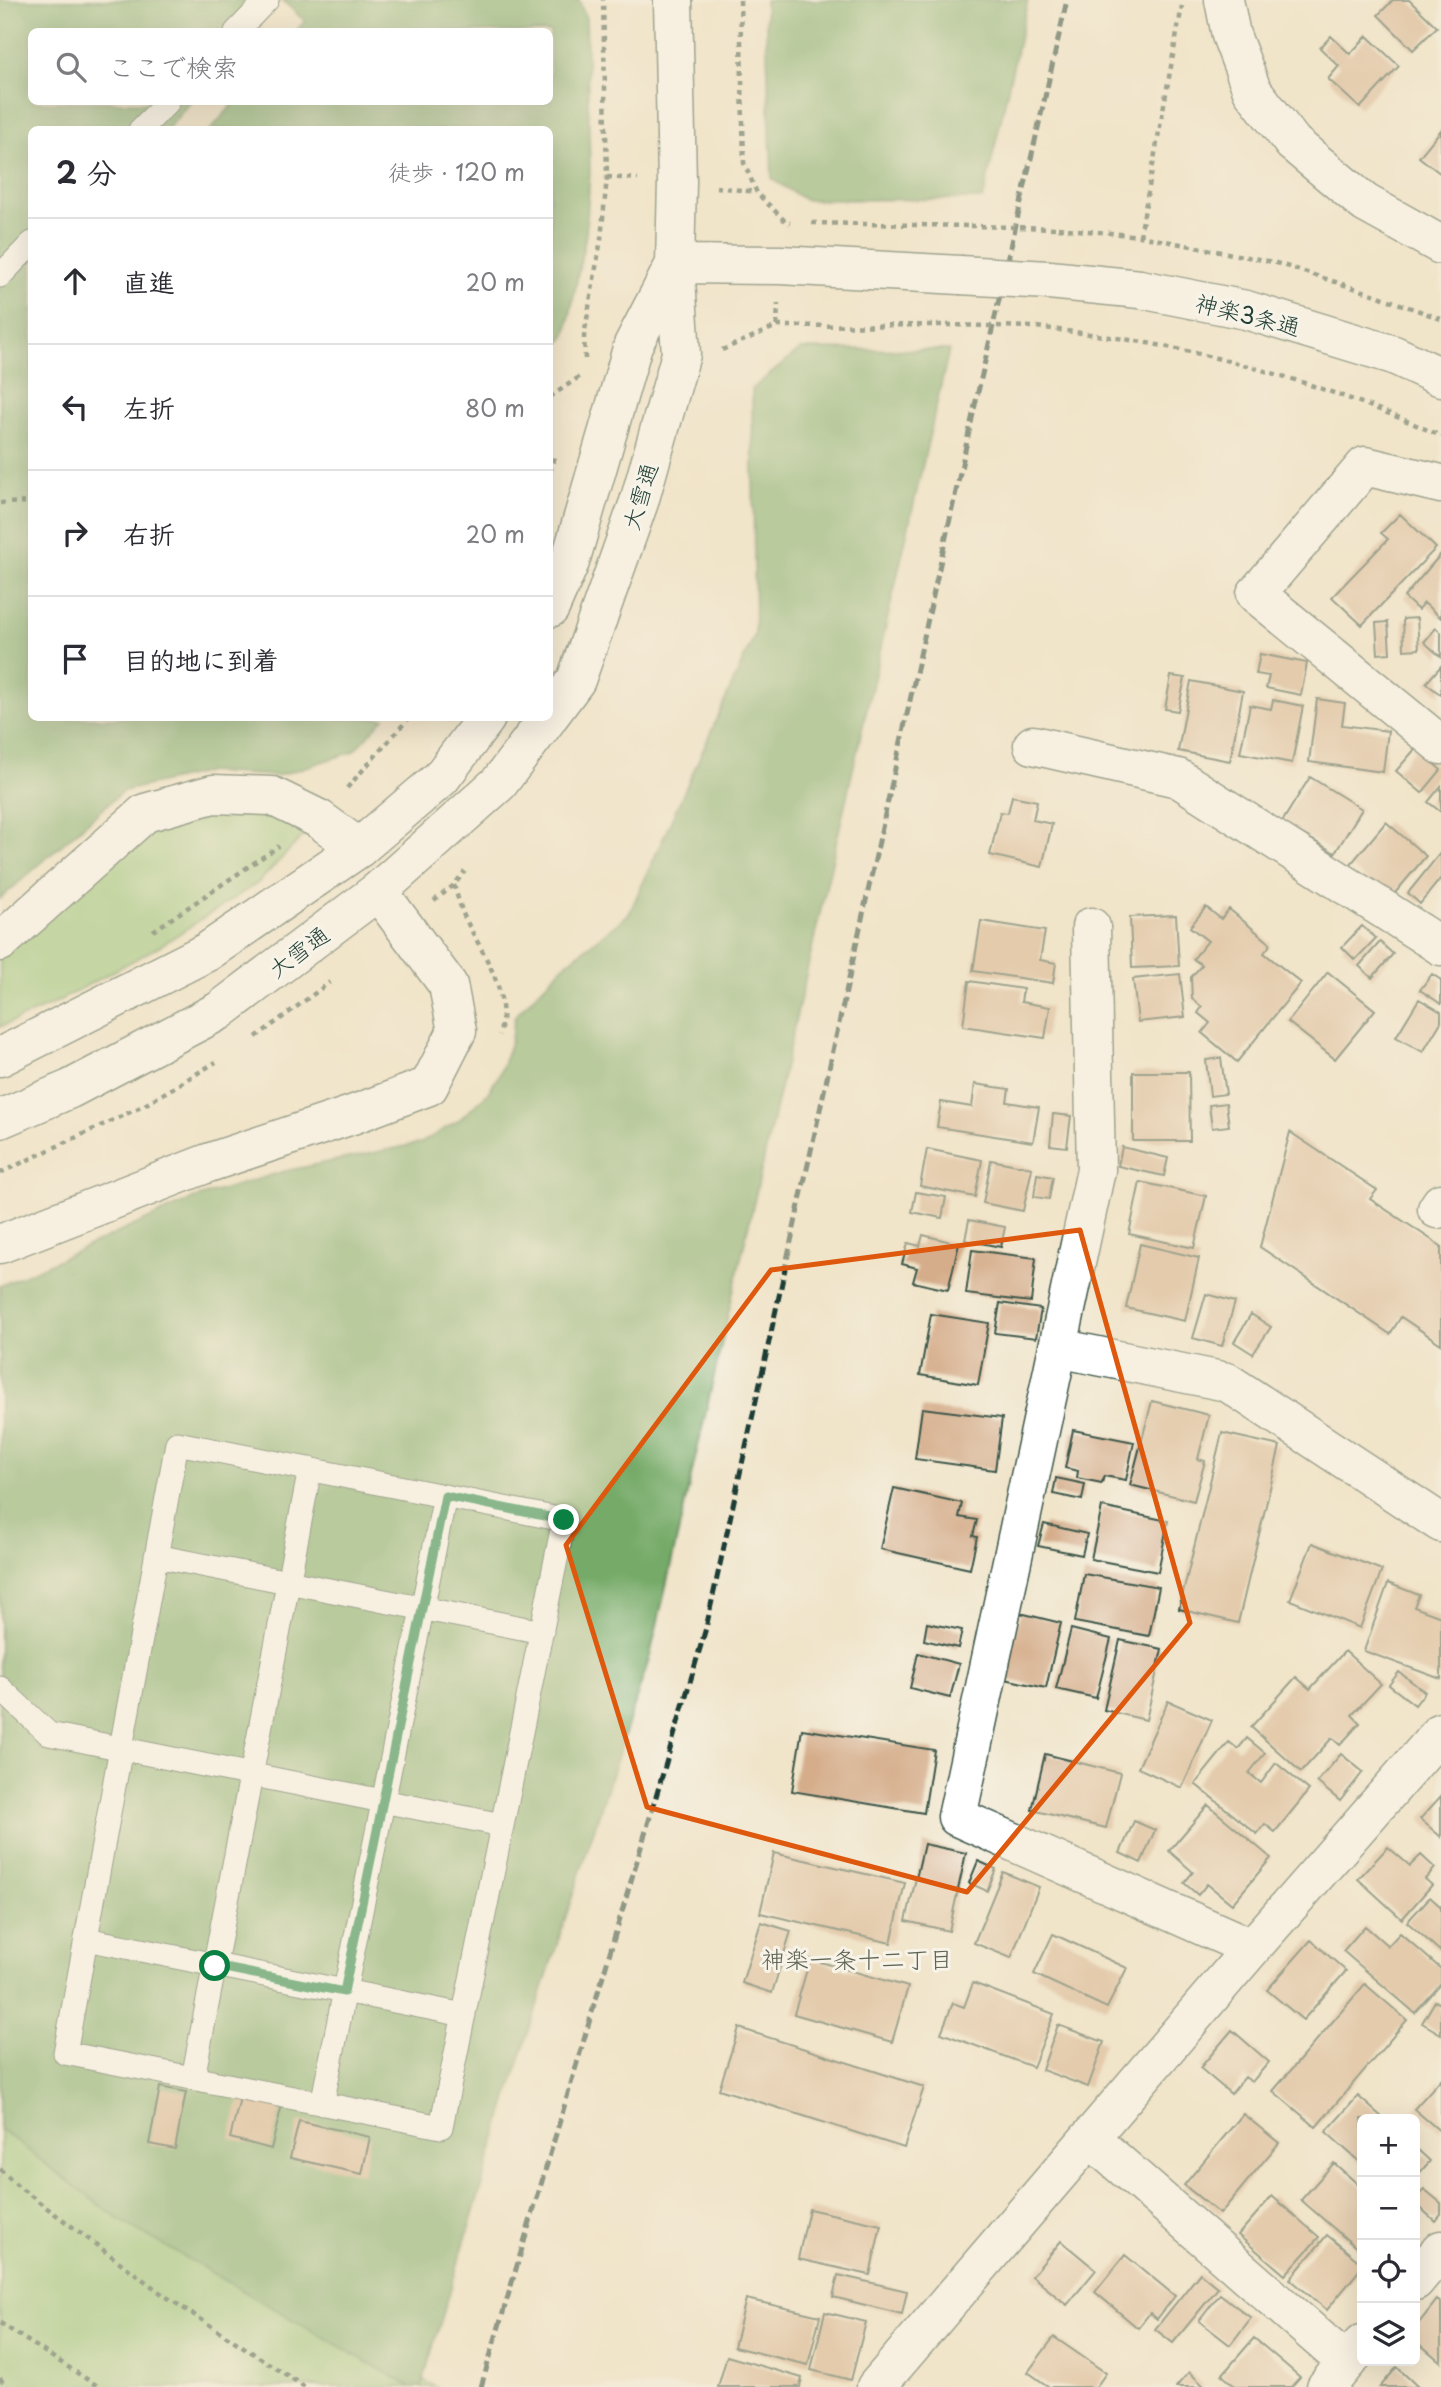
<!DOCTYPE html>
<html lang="ja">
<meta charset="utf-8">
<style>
:root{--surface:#fff;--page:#f2f2f3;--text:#2b2b33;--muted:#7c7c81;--line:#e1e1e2}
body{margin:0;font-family:"Playpen Sans","Klee One",sans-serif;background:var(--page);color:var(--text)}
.controls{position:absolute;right:21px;bottom:21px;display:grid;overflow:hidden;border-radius:10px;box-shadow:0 7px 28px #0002}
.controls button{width:63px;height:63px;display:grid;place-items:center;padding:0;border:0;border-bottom:2px solid var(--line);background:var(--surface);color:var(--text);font:35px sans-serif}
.stop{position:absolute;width:21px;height:21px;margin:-16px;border:5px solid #0b8043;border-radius:50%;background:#fff}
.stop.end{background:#0b8043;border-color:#fff;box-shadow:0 2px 7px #0008}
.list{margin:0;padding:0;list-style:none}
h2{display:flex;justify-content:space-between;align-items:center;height:91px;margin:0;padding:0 28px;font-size:30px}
h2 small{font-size:23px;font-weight:400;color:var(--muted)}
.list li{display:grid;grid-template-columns:46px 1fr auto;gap:21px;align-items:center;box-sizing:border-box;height:126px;padding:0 28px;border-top:2px solid var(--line)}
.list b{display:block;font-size:26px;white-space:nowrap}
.list em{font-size:23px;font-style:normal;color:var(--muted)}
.icon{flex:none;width:38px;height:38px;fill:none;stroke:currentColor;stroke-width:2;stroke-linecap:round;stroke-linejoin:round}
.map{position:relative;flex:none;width:1441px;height:2387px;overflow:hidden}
.search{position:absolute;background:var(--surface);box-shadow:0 7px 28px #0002;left:28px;top:28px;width:525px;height:77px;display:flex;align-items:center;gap:18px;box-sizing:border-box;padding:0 24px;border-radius:10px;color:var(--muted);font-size:26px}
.panel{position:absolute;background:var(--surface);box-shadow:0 7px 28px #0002;left:28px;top:126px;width:525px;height:595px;border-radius:10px}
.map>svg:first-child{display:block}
.green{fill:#90c476;stroke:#588055;stroke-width:2}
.forest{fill:#74aa67;stroke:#4a744e;stroke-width:2}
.building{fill:#d5ad8b}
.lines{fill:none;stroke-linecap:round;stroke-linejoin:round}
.lane-casing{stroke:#3e564a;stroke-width:25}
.street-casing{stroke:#3e564a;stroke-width:41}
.secondary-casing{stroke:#3e564a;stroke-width:41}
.path{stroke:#3e564a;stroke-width:4.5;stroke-dasharray:5 5;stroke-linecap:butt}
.lane{stroke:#fff;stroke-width:23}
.street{stroke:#fff;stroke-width:38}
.secondary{stroke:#fff;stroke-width:38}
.rail{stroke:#1f3d34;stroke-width:5;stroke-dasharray:10 5;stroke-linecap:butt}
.secondary-bridge-casing{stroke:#3e564a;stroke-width:41;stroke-linecap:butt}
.path-bridge{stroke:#3e564a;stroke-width:4.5;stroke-dasharray:5 5;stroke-linecap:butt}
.secondary-bridge{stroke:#fff;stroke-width:38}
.route{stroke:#0b8043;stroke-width:9}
.marked{fill:none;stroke:#de580e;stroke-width:5;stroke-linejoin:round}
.labels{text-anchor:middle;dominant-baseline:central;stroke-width:6;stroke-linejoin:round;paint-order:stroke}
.street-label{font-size:23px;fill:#1f3d34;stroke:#f7f3e8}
.neighbourhood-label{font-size:24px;fill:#5f6452;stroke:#f7f3e8}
</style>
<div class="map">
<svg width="1441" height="2387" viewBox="0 0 1441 2387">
<rect width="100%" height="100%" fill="#f7f3e8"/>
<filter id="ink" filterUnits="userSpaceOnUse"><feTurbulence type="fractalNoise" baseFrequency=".0143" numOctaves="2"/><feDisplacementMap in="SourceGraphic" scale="14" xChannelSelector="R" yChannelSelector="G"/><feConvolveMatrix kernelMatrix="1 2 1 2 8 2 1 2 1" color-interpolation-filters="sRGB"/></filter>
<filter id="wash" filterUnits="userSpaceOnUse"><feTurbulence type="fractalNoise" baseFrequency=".00686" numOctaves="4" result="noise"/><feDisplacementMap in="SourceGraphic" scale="28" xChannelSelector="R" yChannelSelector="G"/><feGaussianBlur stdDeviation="1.57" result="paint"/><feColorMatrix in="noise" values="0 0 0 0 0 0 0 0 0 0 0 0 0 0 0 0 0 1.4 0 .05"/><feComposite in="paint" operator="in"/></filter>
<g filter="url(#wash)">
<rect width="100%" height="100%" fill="#f0e4c9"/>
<path class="green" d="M213,794l106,25 -60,63 -99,64 -109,59 -51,22v-85l145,-129z
M0,2118l116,89 320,180h-436z"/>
<path class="forest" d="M0,0h280l-27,31 -221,1v70h159l-24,27 -135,1v588h352l-31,34 -76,24 -69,-4 -85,19 -123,108z
M282,0h297l7,19 4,153 -4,62 -20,101 -16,21v-226l-339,-1 24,-27h315v-70l-254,-1 9,-10z
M765,0h263l-45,199 -178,1 -33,-21z
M801,349l148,1 -299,1306 -132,409 -97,322h-10l-293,-168 -118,-90v-843l195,-88 90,-27 136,-28 38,-23 28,-26 12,-19 11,-30 5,-29 48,-50 66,-52 126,-280 -3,-245z"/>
<g id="blocks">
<path class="building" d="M1393,0h16l28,27 -24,23 -35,-35z
M1331,36l19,18 17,-18 32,30 -39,42 -32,-29 11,-13 -19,-18z
M1441,130v44l-22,-17z
M1400,514l36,34 -74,77 -30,-28 56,-58 -7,-6z
M1441,554v64l-17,-15 -6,7 -14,-13z
M1417,618l2,31 -15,1 -1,-31z
M1388,622l2,31 -12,1 -2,-31z
M1436,628l5,5v24l-17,-15z
M1260,654l47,9 -6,32 -35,-7 3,-12 -13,-2z
M1441,666v29l-15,-12z
M1171,676l14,2 -7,33 -13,-2z
M1191,681l52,10 -13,70 -52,-10z
M1317,699l28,4 -3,22 46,6 -5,41 -74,-10z
M1273,700l30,6 -11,57 -52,-10 10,-48 21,4z
M1416,748l25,22 -19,23 -26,-22z
M1310,777l52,32 -27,44 -53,-31z
M1441,786v26l-13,-10z
M1012,796l25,5 -4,19 19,4 -10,43 -52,-12 10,-43 8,1z
M1386,822l40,34 -36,43 -41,-33z
M1441,852v26l-21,26 -12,-11z
M1206,907l15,12 8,-10 42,35 -7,9 37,30 -64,79 -35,-29 8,-10 -12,-10 4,-6 -10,-8 -1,-22 11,-12 -9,-6 15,-18 -18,-14z
M1176,915l3,51 -47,2 -2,-51z
M981,921l64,10 -5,29 16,3 -3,20 -80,-12z
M1362,926l14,12 -21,22 -13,-13z
M1380,942l13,12 -21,24 -13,-12z
M1328,972l47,38 -40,49 -47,-37z
M1180,974l5,43 -47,5 -5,-43z
M1432,974l9,6v24l-21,-14z
M969,981l54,8 -2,13 29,5 -5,31 -82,-12z
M1419,999l22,13v10l-18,30 -27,-15z
M1221,1058l5,36 -16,2 -4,-36z
M1133,1072h56l1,69h-57z
M975,1084l34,5 -2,13 32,5 -6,35 -96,-15 4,-25 31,5z
M1226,1103l3,23 -17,2 -3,-23z
M1053,1114l18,2 -4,31 -17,-2z
M1290,1132l87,58 -7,9 71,47v98l-40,-27 -11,17 -130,-87z
M1122,1147l46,11 -4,18 -46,-10z
M927,1149l55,11 -7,37 -55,-11z
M991,1160l41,8 -9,43 -40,-8z
M1037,1174l16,3 -4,22 -15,-2z
M1140,1182l66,14 -12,52 -65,-14z
M916,1192l30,5 -4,21 -30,-6z
M969,1220l36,7 -4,20 -36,-7z
M923,1235l36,9 -11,46 -35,-8 4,-14 -15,-4 6,-21 12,3z
M1140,1244l59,14 -14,63 -59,-13z
M972,1250l64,8 -5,44 -65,-8z
M1206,1294l29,8 -13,44 -29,-8z
M1000,1303l41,6 -5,29 -41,-5z
M931,1314l58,9 -11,62 -58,-10z
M1251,1314l20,13 -18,27 -19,-12z
M1152,1401l57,14 -11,44 7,2 -11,40 -64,-16z
M922,1408l80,10 -7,52 -80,-11z
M1073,1430l61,12 -8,38 -22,-4 -2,7 -25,-5 1,-7 -13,-3z
M1222,1433l58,13 -42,177 -59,-14z
M1056,1478l29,6 -3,16 -29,-6z
M894,1488l68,15 -3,14 18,3 -4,16 4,1 -7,32 -90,-20z
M1102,1507l66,14 -10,51 -67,-13z
M1044,1524l43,10 -5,21 -44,-9z
M1312,1543l70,27 -22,58 -70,-28z
M1084,1574l75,13 -10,49 -74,-14z
M1388,1583l31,12 -5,12 27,10v62l-77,-28z
M1020,1613l41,10 -15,65 -41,-9z
M927,1623l35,7 -4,18 -34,-8z
M1071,1629l40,10 -15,59 -40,-9z
M1120,1640l42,9 -16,71 -42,-10z
M1345,1651l36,33 -29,31 8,8 -20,22 -8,-7 -31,34 -50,-45 45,-50 14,12z
M918,1653l41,11 -9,34 -40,-10z
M1399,1672l26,20 -10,13 -26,-20z
M1168,1701l44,19 -30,68 -44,-20z
M802,1729l132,21 -10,63 -132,-22z
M1247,1738l18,15 -16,20 12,10 15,-20 33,27 -34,42 -10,-8 -8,10 -62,-50 34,-42 9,7z
M1045,1754l75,19 -14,55 -74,-18z
M1341,1754l22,18 -23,29 -23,-19z
M1441,1796v41l-21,-18z
M1208,1805l63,53 -39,46 -25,-20 -9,11 -14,-12 9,-11 -24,-21z
M1134,1821l21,9 -14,33 -21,-10z
M924,1844l42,9 -17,78 -43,-10z
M1388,1847l22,19 11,-11 14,13 -10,11 7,6 -30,34 -44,-40z
M774,1853l131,30 -14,60 -131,-30z
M978,1861l18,8 -9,22 -18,-8z
M1003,1872l36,15 -28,71 -37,-15z
M1430,1897l11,10v45l-34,-30z
M761,1922l30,9 -19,62 -30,-10z
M1365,1926l23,20 12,-13 41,36v15l-26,29 -72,-62z
M1053,1934l74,34 -20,40 -73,-34z
M1311,1940l35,31 -43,49 -36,-30z
M810,1959l98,28 -16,55 -98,-28z
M973,1983l81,31 -21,53 -92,-34 12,-30 11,4z
M1365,1984l42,36 -91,107 -43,-36z
M1435,2001l6,3v30l-19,-11z
M1058,2025l46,17 -16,45 -46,-17z
M739,2028l185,59 -20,61 -185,-59z
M1232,2030l37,32 -17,20 -7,-5 -14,17 -31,-26z
M1441,2079v53l-27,-23z
M160,2087l26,5 -11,57 -26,-5z
M241,2094l41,11 -11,44 -41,-11z
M1358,2096l26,23h-22v45l-36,-32z
M1243,2114l36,29 -59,71 -36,-29z
M299,2121l71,16 -8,37 -72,-16z
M1415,2147l15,14 -15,17z
M1334,2163l28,25v58l-3,4 -58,-50z
M1424,2189l17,14v11l-6,7 -20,-18v-3z
M1272,2196l47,41 -34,38 -47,-40z
M809,2209l72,16 -11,50 -72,-16z
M1327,2235l35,29v3l-35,43 -37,-31z
M1061,2241l35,29 -29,35 -35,-29z
M1125,2255l50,41 -18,23 -7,-6 -12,15 -43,-36z
M1200,2273l18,15 -45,55 -18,-14z
M838,2275l69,16 -5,23 -69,-17z
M1220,2294l31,24 -21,27 -31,-24z
M746,2299l74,17 -12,49 -74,-18z
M1437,2300l4,3v59l-26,-22v-12z
M825,2312l41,10 -15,58 -40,-10z
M1054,2337l52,36 -10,14h-47l-21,-15z
M1254,2338l46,39 -9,10h-55l-14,-12z
M727,2356l75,22 -2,9h-82z
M1397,2367l21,20h-38z
M1189,2372l16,15h-29z"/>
</g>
</g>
<g filter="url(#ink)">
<use href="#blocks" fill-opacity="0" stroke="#3e564a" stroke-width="2"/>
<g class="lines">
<g class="lane-casing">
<path id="lane" d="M236,32l31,-32
M140,130l28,-28
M0,276l32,-33
M177,1443l387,77 -123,607 -376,-74z
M156,1556l386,76
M0,1688l49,46 453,91
M86,1939l378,76
M193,2078l117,-609
M322,2104l123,-608"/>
</g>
<g class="street-casing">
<path id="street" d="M1224,0l7,35 21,55 41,53 72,60 76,42
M1441,484l-76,-18 -109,128 185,151
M1033,745l145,33 263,168
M1091,927l5,243 -139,647 295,131
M0,942l145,-129 68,-19 59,2 47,23 40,29
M1437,1209l4,-6
M0,1244l208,-81 144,-48 77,-29 28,-55 -9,-46 -70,-94
M1058,1348l169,34 214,141
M1090,2138l256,224
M1415,2281l26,-31
M876,2387l376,-439 189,-216
M1326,2387l36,-43"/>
</g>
<g class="secondary-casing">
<path id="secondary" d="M675,264l105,1 180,10
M1049,280l91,9 106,21 148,45 47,22
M550,608l20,-46 63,-217 41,-79
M550,715l26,-35 63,-178 42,-148 -6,-90 2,-82 -4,-182
M0,1057l207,-105 152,-104 82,-70 45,-60
M0,1119l70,-30 149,-78 159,-120 121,-108 49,-65"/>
</g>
<path class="path" d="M740,0l4,163 13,30 29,29 4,1
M607,177l31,2
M716,187l40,5
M812,223l158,3
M1058,228l82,8 133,26 103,33 65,24
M1140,236l42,-230
M777,326l1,-23
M1037,327c35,5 71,9 105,15 103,19 205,51 299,94
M722,350l55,-24 170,-1
M585,359l-1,-23 17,-97 6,-62 -4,-177
M550,397l32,-22
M550,472l6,-19
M0,503l32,-1
M347,788l62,-70
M454,885c3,10 6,21 10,31 17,36 49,77 35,119
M434,901l20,-16 11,-14
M153,931l126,-85
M256,1037l74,-55
M0,1173l143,-67 73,-44
M0,2169l15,15 150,112 140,91
M0,2323l99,64
M0,2378l6,9"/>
<use href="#lane" class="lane"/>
<use href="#street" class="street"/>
<use href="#secondary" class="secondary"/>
<path class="rail" d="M481,2387l225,-759 267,-1214 94,-414"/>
<g class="secondary-bridge-casing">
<path id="secondary-bridge" d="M960,275l89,5"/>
</g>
<path class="path-bridge" d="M970,226l88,2
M947,325l90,2"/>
<use href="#secondary-bridge" class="secondary-bridge"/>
</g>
</g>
<g class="lines" filter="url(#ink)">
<path class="route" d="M215,1966l129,26 101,-496 119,24"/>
</g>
<path d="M0 0H1441V2387H0ZM1080,1230l110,393 -223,269 -320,-85 -81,-262 205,-275z" fill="#f0e4c9" fill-opacity=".55" fill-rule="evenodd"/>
<path class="marked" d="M1080,1230l110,393 -223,269 -320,-85 -81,-262 205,-275z"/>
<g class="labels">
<g class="street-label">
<text transform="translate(1248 314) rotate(14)">神楽3条通</text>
<text transform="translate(639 496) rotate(-73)">大雪通</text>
<text transform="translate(298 951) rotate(-37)">大雪通</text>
</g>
<g class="neighbourhood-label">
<text x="857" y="1958">神楽一条十二丁目</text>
</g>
</g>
</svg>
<div class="controls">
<button>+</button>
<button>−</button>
<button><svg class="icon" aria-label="locate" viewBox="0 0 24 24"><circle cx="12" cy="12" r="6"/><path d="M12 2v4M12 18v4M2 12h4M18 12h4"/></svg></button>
<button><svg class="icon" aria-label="layers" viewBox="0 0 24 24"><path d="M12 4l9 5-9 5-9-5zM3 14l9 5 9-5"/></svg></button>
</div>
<div class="stop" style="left:215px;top:1966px"></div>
<div class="stop end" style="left:564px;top:1520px"></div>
<div class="search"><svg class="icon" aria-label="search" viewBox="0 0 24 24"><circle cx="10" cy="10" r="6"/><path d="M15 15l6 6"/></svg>ここで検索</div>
<section class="panel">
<h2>2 分<small>徒歩 · 120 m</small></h2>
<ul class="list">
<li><svg class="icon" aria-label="ahead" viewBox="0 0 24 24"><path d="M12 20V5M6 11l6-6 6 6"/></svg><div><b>直進</b></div><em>20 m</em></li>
<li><svg class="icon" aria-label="left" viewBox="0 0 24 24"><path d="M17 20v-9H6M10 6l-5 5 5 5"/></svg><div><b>左折</b></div><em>80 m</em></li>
<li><svg class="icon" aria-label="right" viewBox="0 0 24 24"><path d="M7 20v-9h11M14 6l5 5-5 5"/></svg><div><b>右折</b></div><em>20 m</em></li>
<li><svg class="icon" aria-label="arrive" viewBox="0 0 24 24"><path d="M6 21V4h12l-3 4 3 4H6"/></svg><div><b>目的地に到着</b></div></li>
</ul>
</section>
</div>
